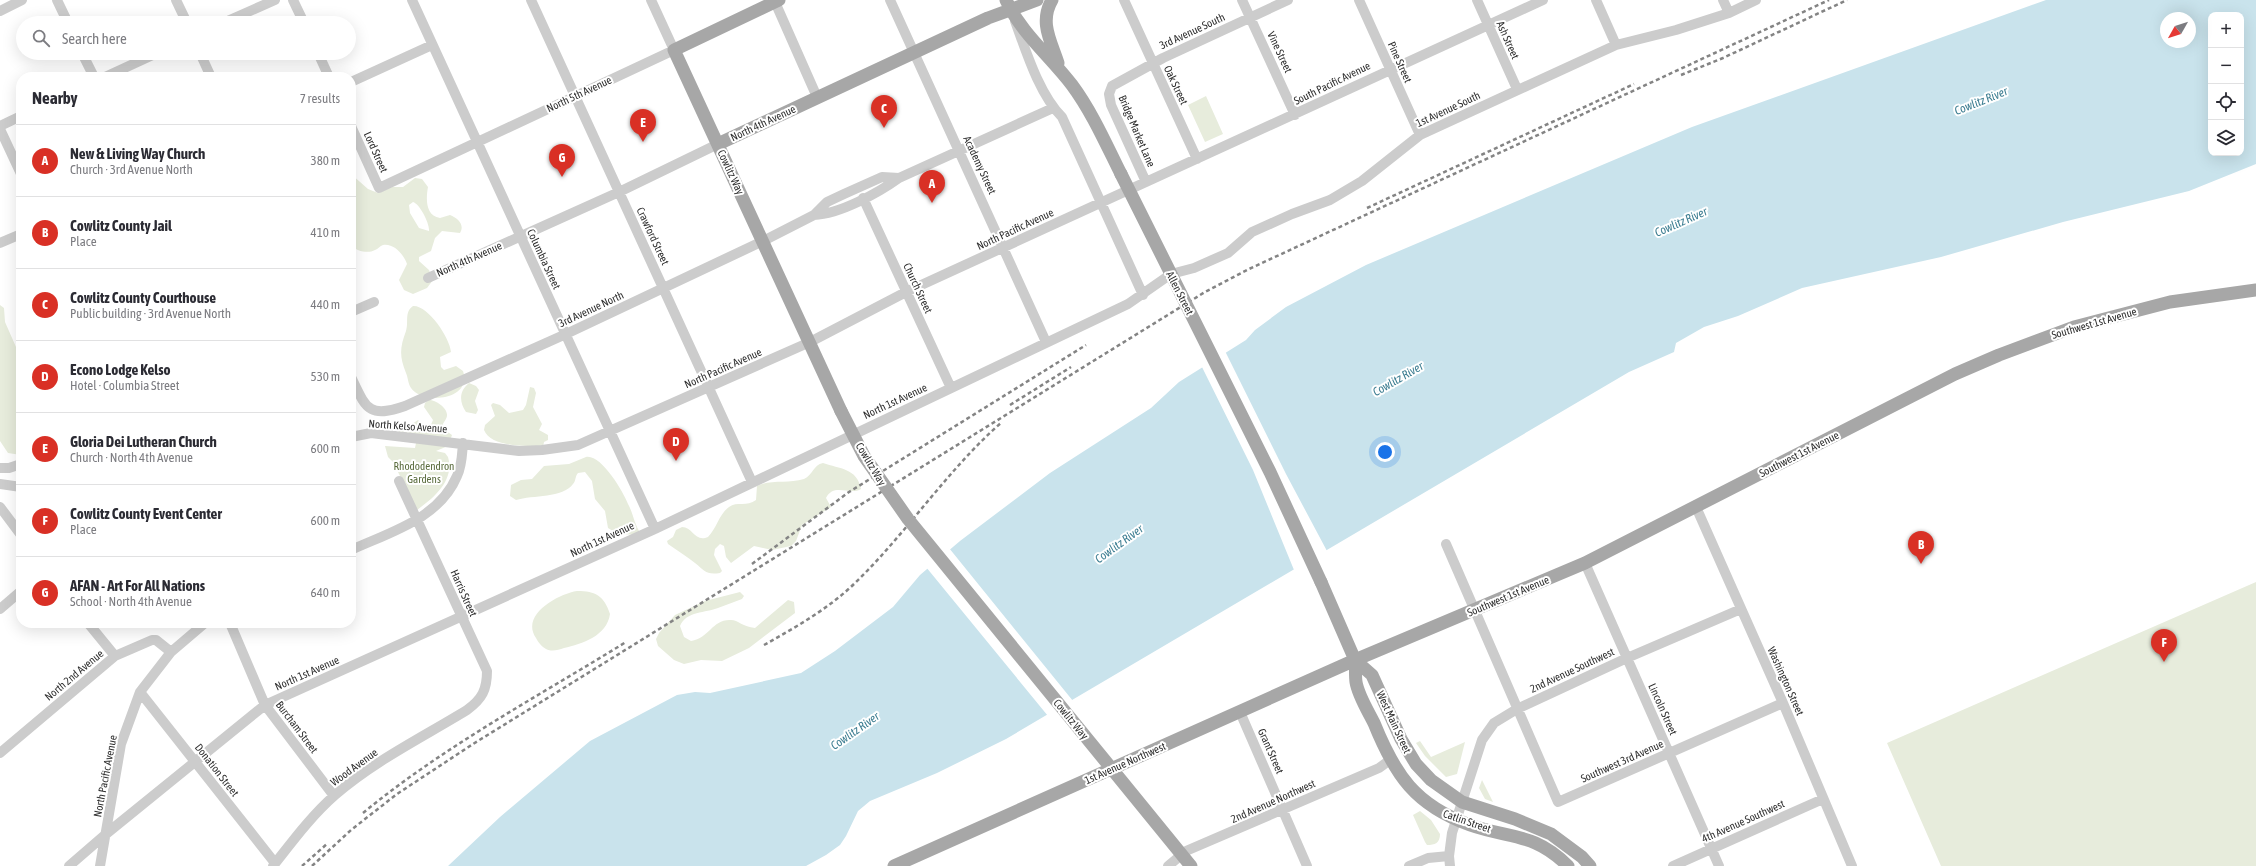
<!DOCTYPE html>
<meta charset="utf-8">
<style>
:root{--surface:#fff;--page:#f2f2f3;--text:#2b2b33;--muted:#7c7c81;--line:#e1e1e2;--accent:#d93025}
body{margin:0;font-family:"Asap Condensed",sans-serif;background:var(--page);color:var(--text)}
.controls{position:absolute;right:12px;top:12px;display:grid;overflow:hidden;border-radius:8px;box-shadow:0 4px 16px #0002}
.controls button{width:36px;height:36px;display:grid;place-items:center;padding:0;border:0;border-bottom:1px solid var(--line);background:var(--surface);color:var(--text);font:20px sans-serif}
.compass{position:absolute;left:2160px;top:12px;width:36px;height:36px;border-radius:50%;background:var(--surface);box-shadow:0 4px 16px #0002;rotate:231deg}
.you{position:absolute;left:1385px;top:452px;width:14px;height:14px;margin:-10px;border:3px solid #fff;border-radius:50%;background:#1a73e8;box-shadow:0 0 0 6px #1a73e833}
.badge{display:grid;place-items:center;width:26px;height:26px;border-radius:50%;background:var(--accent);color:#fff;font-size:13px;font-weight:700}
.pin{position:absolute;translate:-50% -33px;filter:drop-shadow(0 1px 2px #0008)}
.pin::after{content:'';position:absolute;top:21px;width:14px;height:12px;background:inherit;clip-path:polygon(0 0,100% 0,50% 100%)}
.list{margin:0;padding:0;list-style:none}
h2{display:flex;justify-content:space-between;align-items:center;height:52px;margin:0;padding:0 16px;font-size:17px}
h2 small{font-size:13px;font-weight:400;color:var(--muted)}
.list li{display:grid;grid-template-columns:26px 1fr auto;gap:12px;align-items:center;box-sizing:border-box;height:72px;padding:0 16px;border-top:1px solid var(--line)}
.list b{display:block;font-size:15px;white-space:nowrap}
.list p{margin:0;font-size:13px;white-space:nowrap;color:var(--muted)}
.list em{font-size:13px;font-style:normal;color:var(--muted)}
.icon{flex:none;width:22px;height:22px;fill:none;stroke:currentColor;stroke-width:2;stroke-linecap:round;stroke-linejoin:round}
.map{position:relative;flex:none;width:2256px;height:866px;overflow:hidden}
.search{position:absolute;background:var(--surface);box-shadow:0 4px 16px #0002;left:16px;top:16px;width:340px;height:44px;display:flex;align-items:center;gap:10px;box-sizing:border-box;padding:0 14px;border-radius:22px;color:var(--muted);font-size:15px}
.panel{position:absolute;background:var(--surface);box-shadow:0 4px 16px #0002;left:16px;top:72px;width:340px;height:556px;border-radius:16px}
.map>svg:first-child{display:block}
.green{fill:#e7ecdc;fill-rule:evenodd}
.water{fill:#c9e3ec;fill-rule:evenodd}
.pier{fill:#fff}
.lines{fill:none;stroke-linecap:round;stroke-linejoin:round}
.minor{stroke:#ccc;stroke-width:10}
.major{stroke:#a7a7a7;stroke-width:13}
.rail{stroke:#848484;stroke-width:2.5;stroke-dasharray:4 3;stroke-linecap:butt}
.major-bridge{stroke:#a7a7a7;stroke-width:13}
.labels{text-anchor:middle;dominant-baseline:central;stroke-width:4;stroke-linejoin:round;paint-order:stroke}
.street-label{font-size:11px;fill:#2f2f2f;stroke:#fff}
.park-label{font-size:11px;fill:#596b3c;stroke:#fff}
.water-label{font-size:12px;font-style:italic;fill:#3c7d91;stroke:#fff}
</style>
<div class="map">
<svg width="2256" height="866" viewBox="0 0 2256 866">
<rect width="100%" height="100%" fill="#fff"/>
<path class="green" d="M1206,96l17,38 -18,8 -17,-37z
M351,174l17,15 10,4 14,-6h11l12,-9 7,1 6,8c-2,11 -3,29 12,31l10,-3c8,3 15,10 10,18l-18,-2 -7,7 -4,13 -12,6v4l10,9 4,10 -6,8 -14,6 -9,-4 -5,-10 8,-16c-3,-9 -13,-21 -24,-19 -3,1 -5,4 -8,5 -7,4 -18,1 -24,-4zM413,202c7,2 17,22 16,29l-10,-3 -9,-15 -1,-8z
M0,305l4,3 1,14 11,25 2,18 -2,8 5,15v67l-13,-2 -8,-12z
M413,306c15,-1 37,32 38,46l-11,5 1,10 3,3 12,-4 7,5c10,30 -41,34 -52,17 -3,-4 -3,-11 -5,-15 -7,-17 -6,-26 0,-42 3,-9 -2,-19 7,-25z
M469,383l7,3 3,4 -4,11 3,9 -2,4 -10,-2c-7,-10 -7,-21 3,-29z
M530,387l4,1 2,5 -3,14 9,17 -3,6 9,5v5l-4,2 -1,5c-16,-2 -52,1 -59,-17l1,-5 10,-9 -4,-11 2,-2 7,2 9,8 14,-3 3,-5z
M429,400c7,0 19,8 18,16 -1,5 -5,7 -5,12l10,7 -4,11 -12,5 9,2 3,4c7,23 -14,41 -31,53l-24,-48 -5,-5 -3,-11 30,2 1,-5 -16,-7 -3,-8 5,-6 10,2 6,-4 7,7h5l3,-7 -9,-13 1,-4z
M586,457c15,-3 37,34 42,47 6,11 6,21 14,31l-24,-1 -10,-6 -3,-17 -10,-12 -3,-18 -7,-9 -7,1c-3,3 -2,8 -5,11 -10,14 -40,11 -57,16l-6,-4 1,-11 10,-5 11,-1 12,-13 25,-2z
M823,463c17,6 34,5 38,26 -11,7 -27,-7 -35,9l5,9 -29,18 -6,16 -5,5 -19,4 -18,-4 -23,17 -5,-6 -2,-11 -4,-2 -5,5 -1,6 8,16 -2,2c-14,2 -15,-2 -25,-10 -8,-6 -18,-13 -27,-19l-1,-3 6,-4 3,-7 6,-3c11,0 13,16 26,10 9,-9 11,-23 21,-30 8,-6 18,0 27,-7l1,-14c15,-7 31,-2 47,-7 9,-4 9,-14 19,-16z
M2256,582v284h-315l-54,-123z
M577,591c19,0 27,5 33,23 -3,22 -28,30 -46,34 -6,2 -12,4 -18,1 -4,-2 -8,-7 -10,-11 -16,-23 22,-44 41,-47z
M740,592l4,4 -2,3c-8,3 -16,6 -24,9 -12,5 -32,3 -38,18l4,11 7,4c19,-3 21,-22 40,-21 7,0 12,7 24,8l33,-28 6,2 1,11 -46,35 -27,13 -21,-1 -17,4 -10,-4 -16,-14 -2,-7 3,-6 16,-18 30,-14z
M1420,741l11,16 34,-15 -8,32 -11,3 -21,-21 -9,-13z
M1482,780l11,22 -8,-3 -6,-11z
M1420,811l11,9 9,14c0,9 -5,11 -13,11l-2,-3 -12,-27z"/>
<path class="water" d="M2046,0h210v164l-67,27 -126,31 -122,35 -139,31 -64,28 -34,11 -28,16 -2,9 -45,20 -623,367 -69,34 -67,28 -12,10 -12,25 -6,9 -14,10 -20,11h-358l52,-49 90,-76 87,-46 18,-3 15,1 91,-20 34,-22 58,-44 27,-32 40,-34 90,-68 101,-65 28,-26 67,-42 9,-10 31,-23 80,-42 326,-138zM2211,15h30v138h-30zM2166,18h24v24h-24z"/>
<path class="pier" d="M1225,351l61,123 41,77 -33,19 -41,-100 -52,-105z
M949,548l124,153 -25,15 -122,-149z"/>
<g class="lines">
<path class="minor" d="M57,0l11,23
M176,0l11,23
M293,0l11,23
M412,0l243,529
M531,0l221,482
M890,0l156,342
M1124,0l73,159
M1242,0l53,115
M1359,0l61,135
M1477,0l40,89
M1596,0l20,45
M1723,0l6,13
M775,2l42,95
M0,11l22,-11
M1015,21c11,30 24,73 47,96l81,178
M223,23l52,-23
M82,53l12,24
M200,53l11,24
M318,53l11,24
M105,77l52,-24
M351,82l81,-37
M0,126l21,-10
M351,126l28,62 295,-138 -23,-50
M0,129l21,45
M1146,182l-35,-77 -2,-11 3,-8 51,-28 125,-58
M863,198l88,190
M814,215c26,-1 64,-22 85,-37l154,-70
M0,243l21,-9
M428,278l191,-86 99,-48
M351,312l23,-10
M351,377c15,31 17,42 54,29l161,-72 197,-93 51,-26 13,-13 17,-8 38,-17 17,1
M351,437l20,-4 148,18 23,-1 36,-5 232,-103 96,-50 637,-292
M0,468h9l12,-4
M0,484l21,3
M0,507l21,28
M1696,507l87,196 69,163
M1446,544l112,258 225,-99
M351,550c39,-18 88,-31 106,-74 5,-10 5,-22 6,-33
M1585,563l134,303
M0,609l21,-18
M88,623l27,33
M230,623l35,82 69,91
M140,692l135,171
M1240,712l67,154
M0,753l115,-97 37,-16h4l15,12
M69,866l37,-32 159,-129 390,-176 473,-225 43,-30 23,-6 34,-15 24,-21 40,-18 38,-14 32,-19 58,-46 196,-90 60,-15 53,-17 27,-13
M100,866l21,-122 19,-52 31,-40 34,-29
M273,866c19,-24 38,-50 62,-71 39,-34 88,-58 132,-85 15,-11 20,-20 20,-39l-88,-190
M1168,866l18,-15 193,-83 11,-8
M1409,866l19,-8 21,-2
M1450,866l-1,-10 3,-23 30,-93 12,-17 23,-14 110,-51 114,-49
M1673,866l150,-67"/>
<path class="major" d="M779,0l-105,50 167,361
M1006,0c15,33 45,57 66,85 20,27 34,59 49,89
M1052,0c-13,22 -1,41 6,63
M718,144l270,-126 49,-18
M1321,582l34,78 17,15 29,64 15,25 15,16 31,22 53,17 36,15 31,23 8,9
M1355,660c1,7 0,15 1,22 2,13 12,29 18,41 21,52 41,82 96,102 40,14 64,7 98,41
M894,866l461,-206 230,-97 370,-189 44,-19 75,-28 96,-25 86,-12"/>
<path class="rail" d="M1681,75l42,-17 124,-58
M1367,208l267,-124
M1010,405l61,-38
M752,564l97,-72 237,-147
M764,645c32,-18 64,-36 90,-61 53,-51 93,-114 148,-162
M363,813c80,-66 174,-116 263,-171
M302,866l26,-23
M312,866l39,-36 46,-36 76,-50 732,-452 44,-23 580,-269"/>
<path class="major-bridge" d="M1121,174l149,298 51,110
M841,411l23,45 44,63 283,347"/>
</g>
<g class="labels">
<g class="street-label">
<text transform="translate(1192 31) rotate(-25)">3rd Avenue South</text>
<text transform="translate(1508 40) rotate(66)">Ash Street</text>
<text transform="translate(1280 52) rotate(65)">Vine Street</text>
<text transform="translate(1400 62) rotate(66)">Pine Street</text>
<text transform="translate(1332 83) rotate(-26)">South Pacific Avenue</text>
<text transform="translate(1176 85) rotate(65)">Oak Street</text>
<text transform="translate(579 94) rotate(-25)">North 5th Avenue</text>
<text transform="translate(1448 109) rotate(-25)">1st Avenue South</text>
<text transform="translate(763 123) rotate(-25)">North 4th Avenue</text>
<text transform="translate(1137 131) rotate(67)">Bridge Market Lane</text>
<text transform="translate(376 152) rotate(66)">Lord Street</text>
<text transform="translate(980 165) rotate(65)">Academy Street</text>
<text transform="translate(731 172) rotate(65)">Cowlitz Way</text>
<text transform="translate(1015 229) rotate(-25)">North Pacific Avenue</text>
<text transform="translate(653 236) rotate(65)">Crawford Street</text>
<text transform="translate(469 259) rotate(-24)">North 4th Avenue</text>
<text transform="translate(544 259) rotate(65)">Columbia Street</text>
<text transform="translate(918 288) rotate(65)">Church Street</text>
<text transform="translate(1180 293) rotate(63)">Allen Street</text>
<text transform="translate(591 309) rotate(-25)">3rd Avenue North</text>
<text transform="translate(2094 323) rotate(-16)">Southwest 1st Avenue</text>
<text transform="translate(723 368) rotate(-24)">North Pacific Avenue</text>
<text transform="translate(895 401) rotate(-25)">North 1st Avenue</text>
<text transform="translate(408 426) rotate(4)">North Kelso Avenue</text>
<text transform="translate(1799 454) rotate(-27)">Southwest 1st Avenue</text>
<text transform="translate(871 464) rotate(59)">Cowlitz Way</text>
<text transform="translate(602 539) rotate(-25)">North 1st Avenue</text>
<text transform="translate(464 593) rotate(66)">Harris Street</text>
<text transform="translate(1508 596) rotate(-23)">Southwest 1st Avenue</text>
<text transform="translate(1572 670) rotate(-25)">2nd Avenue Southwest</text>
<text transform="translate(307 673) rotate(-24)">North 1st Avenue</text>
<text transform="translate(74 675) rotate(-40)">North 2nd Avenue</text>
<text transform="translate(1786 681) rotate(66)">Washington Street</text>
<text transform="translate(1663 709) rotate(66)">Lincoln Street</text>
<text transform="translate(1071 719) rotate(51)">Cowlitz Way</text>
<text transform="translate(1394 722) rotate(65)">West Main Street</text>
<text transform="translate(297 727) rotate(53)">Burcham Street</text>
<text transform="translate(1271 751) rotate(66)">Grant Street</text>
<text transform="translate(1622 761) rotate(-24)">Southwest 3rd Avenue</text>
<text transform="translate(1125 763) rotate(-24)">1st Avenue Northwest</text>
<text transform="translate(354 767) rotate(-36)">Wood Avenue</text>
<text transform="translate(217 770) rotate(52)">Donation Street</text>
<text transform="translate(105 776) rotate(-79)">North Pacific Avenue</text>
<text transform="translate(1273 801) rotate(-24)">2nd Avenue Northwest</text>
<text transform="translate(1467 821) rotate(19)">Catlin Street</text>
<text transform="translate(1743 821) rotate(-24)">4th Avenue Southwest</text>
</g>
<g class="park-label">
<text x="424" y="466">Rhododendron<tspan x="424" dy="13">Gardens</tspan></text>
</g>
<g class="water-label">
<text transform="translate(1981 101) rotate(-22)">Cowlitz River</text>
<text transform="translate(1681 222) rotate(-24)">Cowlitz River</text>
<text transform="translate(1398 379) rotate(-30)">Cowlitz River</text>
<text transform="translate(1119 544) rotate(-36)">Cowlitz River</text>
<text transform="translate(855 731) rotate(-35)">Cowlitz River</text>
</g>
</g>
</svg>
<div class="controls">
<button>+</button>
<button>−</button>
<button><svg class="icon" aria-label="locate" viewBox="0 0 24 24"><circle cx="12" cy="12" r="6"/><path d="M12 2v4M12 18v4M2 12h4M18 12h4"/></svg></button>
<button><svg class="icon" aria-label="layers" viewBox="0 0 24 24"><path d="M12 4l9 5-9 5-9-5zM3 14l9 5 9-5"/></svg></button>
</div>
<svg class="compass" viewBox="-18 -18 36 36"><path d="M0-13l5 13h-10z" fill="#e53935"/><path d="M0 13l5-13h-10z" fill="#7c7c81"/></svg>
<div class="you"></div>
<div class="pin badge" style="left:932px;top:203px">A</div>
<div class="pin badge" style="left:1921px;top:564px">B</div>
<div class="pin badge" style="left:884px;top:128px">C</div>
<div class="pin badge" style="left:676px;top:461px">D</div>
<div class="pin badge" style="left:643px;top:142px">E</div>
<div class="pin badge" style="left:2164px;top:662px">F</div>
<div class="pin badge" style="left:562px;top:177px">G</div>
<div class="search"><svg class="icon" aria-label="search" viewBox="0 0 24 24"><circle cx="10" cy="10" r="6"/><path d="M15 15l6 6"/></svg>Search here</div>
<section class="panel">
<h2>Nearby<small>7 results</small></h2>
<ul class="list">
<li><span class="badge">A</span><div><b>New &amp; Living Way Church</b><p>Church · 3rd Avenue North</p></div><em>380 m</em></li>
<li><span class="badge">B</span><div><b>Cowlitz County Jail</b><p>Place</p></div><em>410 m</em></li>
<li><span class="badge">C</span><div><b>Cowlitz County Courthouse</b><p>Public building · 3rd Avenue North</p></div><em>440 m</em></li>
<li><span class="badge">D</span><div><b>Econo Lodge Kelso</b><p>Hotel · Columbia Street</p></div><em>530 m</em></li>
<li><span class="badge">E</span><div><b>Gloria Dei Lutheran Church</b><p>Church · North 4th Avenue</p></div><em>600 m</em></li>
<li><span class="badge">F</span><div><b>Cowlitz County Event Center</b><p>Place</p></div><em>600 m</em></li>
<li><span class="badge">G</span><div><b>AFAN - Art For All Nations</b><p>School · North 4th Avenue</p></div><em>640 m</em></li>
</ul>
</section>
</div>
